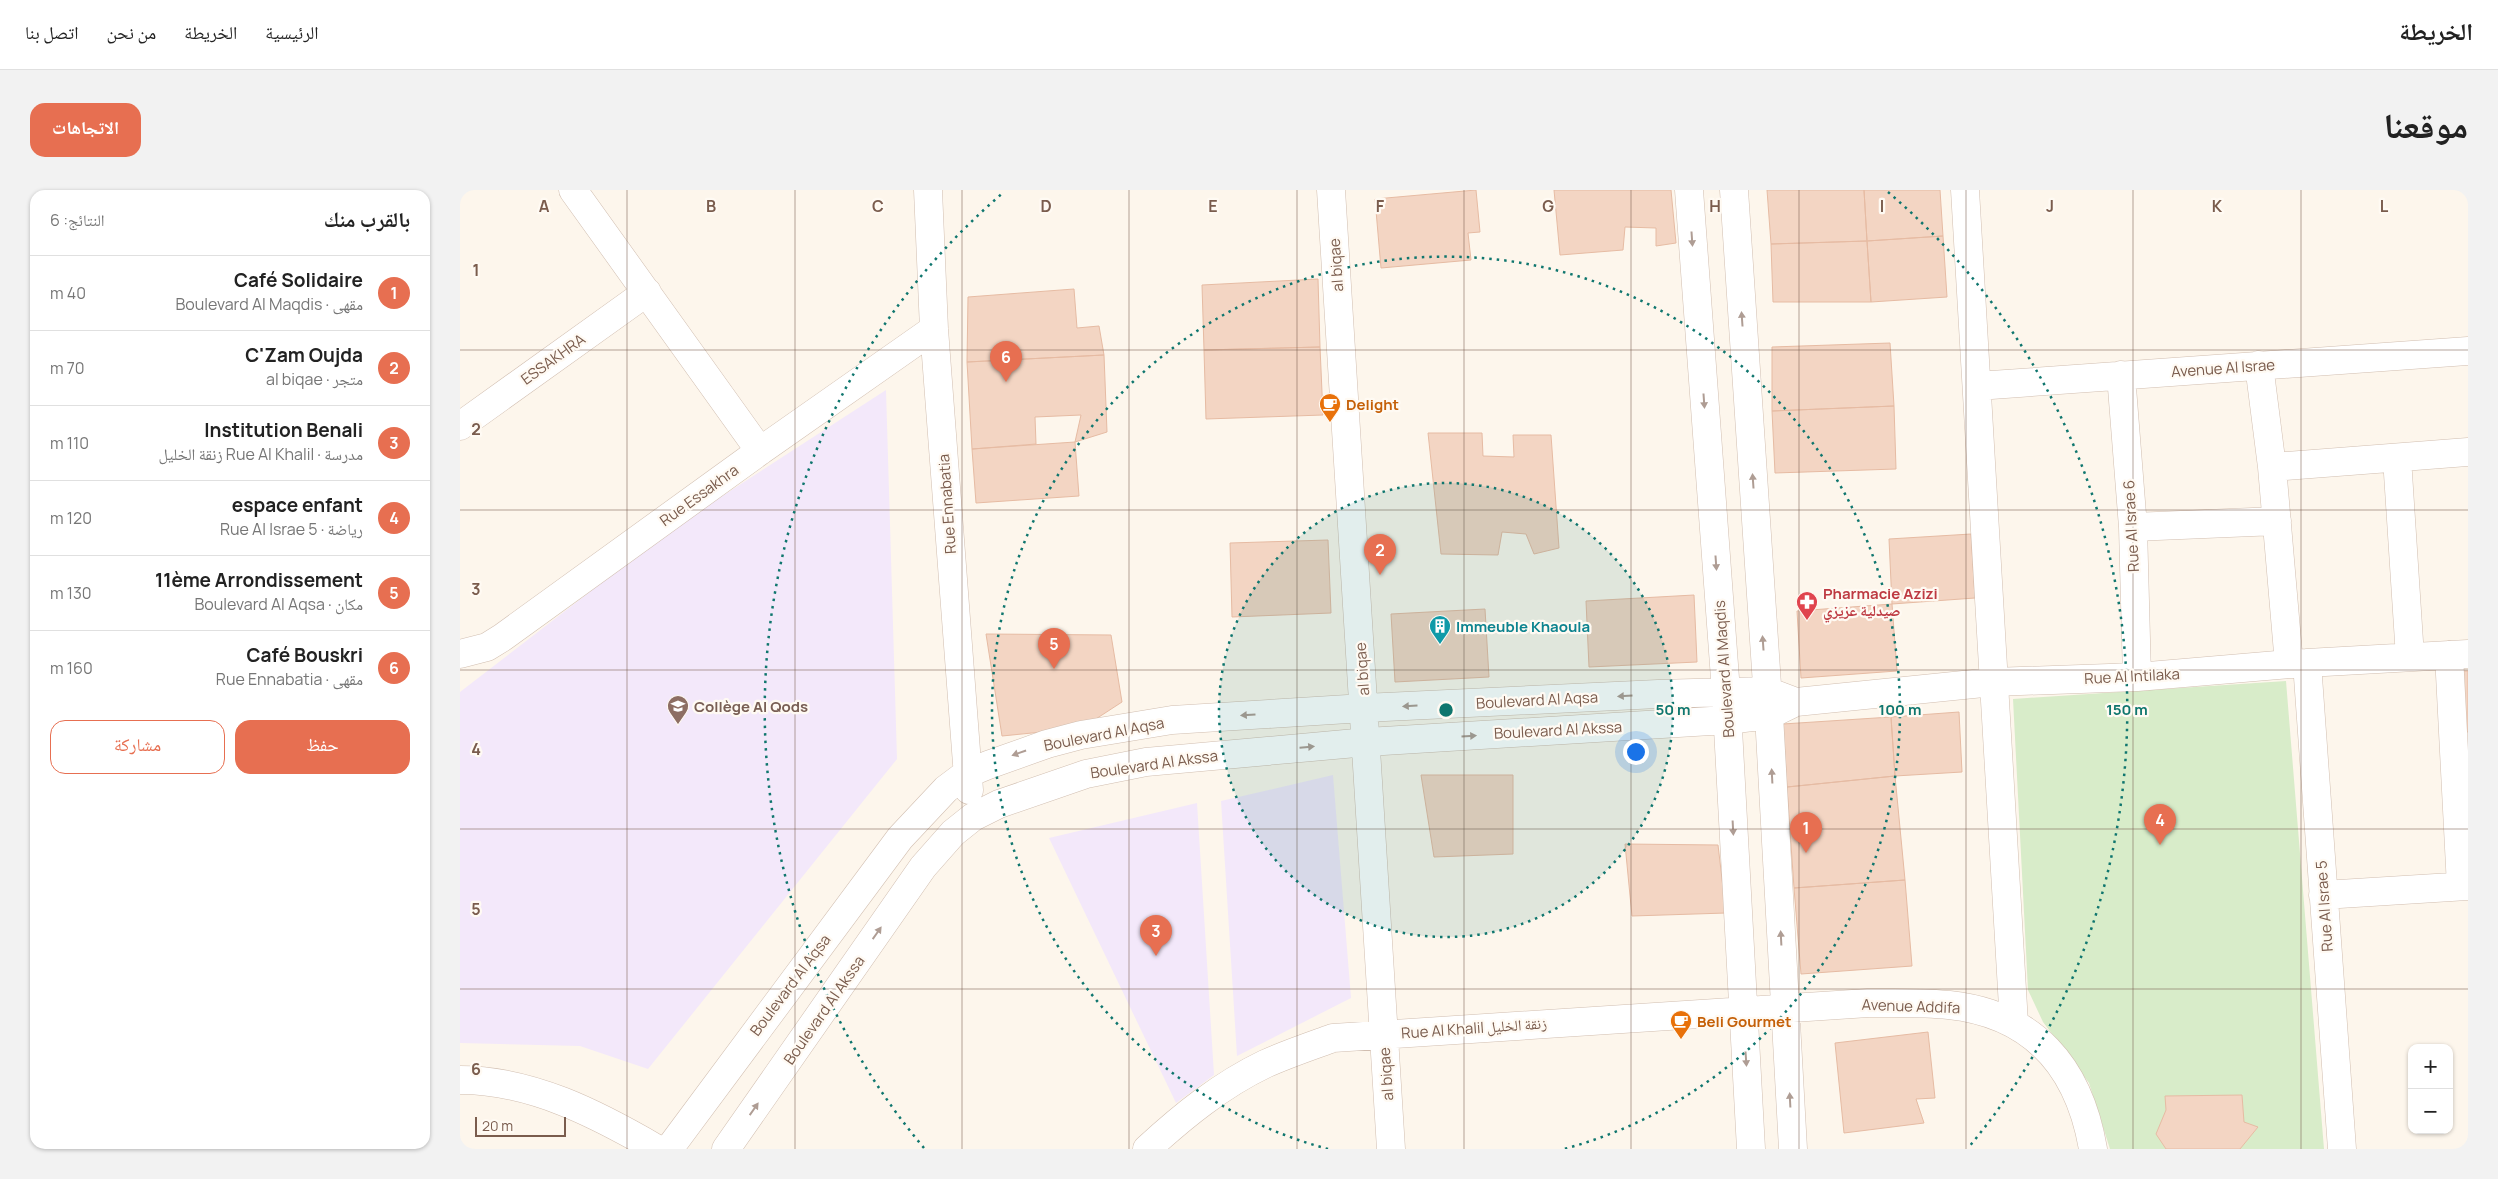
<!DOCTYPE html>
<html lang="ar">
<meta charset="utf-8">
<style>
:root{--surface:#fff;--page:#f2f2f2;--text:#222;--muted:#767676;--line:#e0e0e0;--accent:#e76f51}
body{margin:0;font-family:Manrope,"Noto Naskh Arabic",sans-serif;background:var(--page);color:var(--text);direction:rtl}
.controls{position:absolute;right:15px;bottom:15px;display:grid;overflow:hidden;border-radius:10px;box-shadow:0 1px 4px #0004}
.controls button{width:45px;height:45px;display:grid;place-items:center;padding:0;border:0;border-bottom:1px solid var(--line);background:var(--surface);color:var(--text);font:25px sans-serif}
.scale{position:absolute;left:15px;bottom:12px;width:91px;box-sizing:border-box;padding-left:5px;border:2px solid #7a5c4d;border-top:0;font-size:14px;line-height:18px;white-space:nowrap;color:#7a5c4d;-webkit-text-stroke:4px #fffaf3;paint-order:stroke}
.you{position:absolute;left:1175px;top:561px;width:18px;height:18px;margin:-12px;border:4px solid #fff;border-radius:50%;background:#1a73e8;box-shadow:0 0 0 8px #1a73e833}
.badge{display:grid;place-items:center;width:32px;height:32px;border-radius:50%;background:var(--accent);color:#fff;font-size:16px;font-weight:700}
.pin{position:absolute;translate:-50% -41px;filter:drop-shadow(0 1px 2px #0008)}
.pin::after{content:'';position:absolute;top:26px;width:18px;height:15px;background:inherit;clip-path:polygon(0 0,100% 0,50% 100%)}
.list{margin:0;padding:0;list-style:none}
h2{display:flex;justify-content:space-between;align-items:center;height:65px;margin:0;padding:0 20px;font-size:21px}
h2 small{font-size:16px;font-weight:400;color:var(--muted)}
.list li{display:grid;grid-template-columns:32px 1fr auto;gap:15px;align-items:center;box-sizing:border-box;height:75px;padding:0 20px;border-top:1px solid var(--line)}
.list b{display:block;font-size:19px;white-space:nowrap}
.list p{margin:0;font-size:16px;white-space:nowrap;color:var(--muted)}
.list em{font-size:16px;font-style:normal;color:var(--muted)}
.actions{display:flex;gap:10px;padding:15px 20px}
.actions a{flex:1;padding:11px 0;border:1px solid var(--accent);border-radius:15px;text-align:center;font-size:18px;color:var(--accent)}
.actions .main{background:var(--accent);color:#fff}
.map{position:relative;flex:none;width:2008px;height:959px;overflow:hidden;direction:ltr;border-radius:15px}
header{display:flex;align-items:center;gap:30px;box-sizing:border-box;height:70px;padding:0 25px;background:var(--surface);border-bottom:1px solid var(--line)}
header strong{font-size:24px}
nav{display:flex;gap:28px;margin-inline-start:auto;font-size:18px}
.intro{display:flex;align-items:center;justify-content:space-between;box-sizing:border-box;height:120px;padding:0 30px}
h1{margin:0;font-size:35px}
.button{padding:12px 22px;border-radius:15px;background:var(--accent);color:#fff;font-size:18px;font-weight:700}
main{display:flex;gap:30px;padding:0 30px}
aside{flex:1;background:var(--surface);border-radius:15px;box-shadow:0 1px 4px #0004}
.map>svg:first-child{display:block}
.education{fill:#f3e8fa}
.green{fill:#d8ecc9}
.building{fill:#f3d5c3;stroke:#e6bba3}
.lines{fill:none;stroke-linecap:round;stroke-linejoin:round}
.minor-casing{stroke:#d1beb0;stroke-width:29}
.minor{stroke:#fff;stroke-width:28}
.oneway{fill:#af9d94}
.grid{fill:none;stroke:#7a5c4d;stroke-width:1;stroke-opacity:0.55}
.ring{fill:none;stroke:#0f766e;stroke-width:2.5;stroke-dasharray:2.5 5}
.labels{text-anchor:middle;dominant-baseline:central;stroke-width:4.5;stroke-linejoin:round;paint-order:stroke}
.street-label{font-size:15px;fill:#7a5c4d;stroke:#fffaf3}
.food-label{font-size:15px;font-weight:bold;fill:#c56008;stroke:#fffaf3;text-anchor:start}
.health-label{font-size:15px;font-weight:bold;fill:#be3a42;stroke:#fffaf3;text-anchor:start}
.culture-label{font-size:15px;font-weight:bold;fill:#0d838f;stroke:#fffaf3;text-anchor:start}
.education-label{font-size:15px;font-weight:bold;fill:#785e54;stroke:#fffaf3;text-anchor:start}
.grid-label{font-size:16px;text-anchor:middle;font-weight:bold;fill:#7a5c4d;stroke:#fffaf3;stroke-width:4.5;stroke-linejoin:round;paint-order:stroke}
.centre{fill:#0f766e;stroke:#fffaf3;stroke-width:2.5}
.ring-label{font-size:15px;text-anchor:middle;font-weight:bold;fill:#0f766e;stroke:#fffaf3;stroke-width:4.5;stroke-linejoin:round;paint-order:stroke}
</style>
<header>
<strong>الخريطة</strong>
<nav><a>الرئيسية</a><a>الخريطة</a><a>من نحن</a><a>اتصل بنا</a></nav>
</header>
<div class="intro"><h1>موقعنا</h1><a class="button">الاتجاهات</a></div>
<main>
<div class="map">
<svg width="2008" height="959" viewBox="0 0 2008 959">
<rect width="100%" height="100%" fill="#fdf6ec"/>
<path class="education" d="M426,200l11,369 -249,310 -68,-23 -120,-3v-351l210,-162z
M873,585l18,223 -114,58 -16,-255z
M737,613l17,272 -38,28 -127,-265z"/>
<path class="green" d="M1826,491l38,468h-214l-21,-66 -46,-61 -15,-32 -15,-291z"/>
<path class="building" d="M1016,0l4,42 -12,1 3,27 -90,8 -6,-69z
M1094,0h117l5,53 -20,3v-18l-31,-1 -2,23 -63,5z
M1307,0h97l3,51 -96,3z
M1404,0h76l3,46 -76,5z
M1483,46l4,61 -76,5 -4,-61z
M1407,51l4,61h-98l-2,-58z
M858,89l2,68 -116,3 -2,-65z
M614,99l3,39 22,-2 5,29 -137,7 1,-65z
M1430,153l4,63 -122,5v-64z
M860,157l3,68 -117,4 -2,-69z
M644,165l3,77 -32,10 6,-27 -46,2 1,27 -64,5 -5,-87z
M1434,216l2,63 -121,4 -3,-62z
M968,243h54l1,23 31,1 -1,-22h38l8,113 -25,6 -8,-20 -24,-2 -4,23 -57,-1z
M615,252l4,54 -103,7 -4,-54z
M1511,344l4,64 -83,6 -3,-65z
M868,350l3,73 -99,4 -2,-74z
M1234,405l3,67 -108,5 -3,-66z
M1432,414l5,67 -96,7 -4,-67z
M1025,419l4,68 -94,5 -4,-68z
M526,444l125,1 11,67 -40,26 -80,8z
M2003,481h5v61h-3z
M1499,522l3,60 -67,4 -4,-59z
M1431,527l4,59 -108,11 -4,-63z
M961,585h92v79l-79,3z
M1435,586l10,104 -111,8 -7,-101z
M1165,654l93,1 8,68 -94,3z
M1445,690l7,86 -111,8 -7,-86z
M1468,842l7,66 -19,1 8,24 -80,10 -9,-90z
M1782,905l2,27 14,5 -18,22h-74l-10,-15 10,-24 -1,-14z"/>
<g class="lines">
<g class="minor-casing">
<path id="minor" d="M113,0l187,261
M468,0l6,139 35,461
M871,0l60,959
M1229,0l37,502 25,457
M1274,0l35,525 24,434
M1505,0l49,834
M1799,175l13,102 17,197
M1661,185l12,152 4,150
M1517,196l491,-35
M0,236l187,-134
M1937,268l13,199
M1812,277l196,-15
M1673,337l144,-6
M0,464l27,-7 16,-10 257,-186 174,-122
M1989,465l12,231
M1847,473l35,486
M1863,705l145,-9
M0,890c71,0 137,34 197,69
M209,959l231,-311 46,-49 20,-15 22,-9 59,-21 34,-9 91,-15 192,-12 294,-14 109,-3 29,11
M266,959l197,-282 30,-34 20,-16 26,-13 87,-30 60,-12 221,-20 360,-22 42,-5 27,-13 197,-20 144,-5 152,-13 179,-10
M687,959c36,-33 74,-64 118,-85 22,-10 46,-18 68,-26l535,-35c27,0 54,-1 81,2 85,9 130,62 144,144"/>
</g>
<use href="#minor" class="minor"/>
</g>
<defs><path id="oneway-solid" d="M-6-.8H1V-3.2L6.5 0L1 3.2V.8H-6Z" transform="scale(1.25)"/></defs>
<g class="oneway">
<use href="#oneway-solid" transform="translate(1232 49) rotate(86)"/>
<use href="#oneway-solid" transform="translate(1282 129) rotate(-94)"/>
<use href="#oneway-solid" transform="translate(1244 211) rotate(86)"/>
<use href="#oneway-solid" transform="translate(1293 291) rotate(-94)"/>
<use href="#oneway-solid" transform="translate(1256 373) rotate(86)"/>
<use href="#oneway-solid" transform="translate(1303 453) rotate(-94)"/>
<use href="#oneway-solid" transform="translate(1165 506) rotate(177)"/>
<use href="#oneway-solid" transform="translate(950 516) rotate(177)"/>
<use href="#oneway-solid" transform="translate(788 525) rotate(176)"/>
<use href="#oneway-solid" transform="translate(1009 546) rotate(-3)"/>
<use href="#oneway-solid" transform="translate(847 557) rotate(-5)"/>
<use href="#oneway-solid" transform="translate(559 563) rotate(161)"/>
<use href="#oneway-solid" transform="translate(1312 586) rotate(-93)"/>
<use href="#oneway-solid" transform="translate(1273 638) rotate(87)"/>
<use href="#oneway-solid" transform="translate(417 743) rotate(-55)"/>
<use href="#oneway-solid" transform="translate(1321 748) rotate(-93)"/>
<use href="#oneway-solid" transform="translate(1286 869) rotate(86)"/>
<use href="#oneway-solid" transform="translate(1330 910) rotate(-93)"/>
<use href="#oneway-solid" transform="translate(294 919) rotate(-55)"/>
</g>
<path class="grid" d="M167,0v959M335,0v959M502,0v959M669,0v959M837,0v959M1004,0v959M1171,0v959M1339,0v959M1506,0v959M1673,0v959M1841,0v959M0,160h2008M0,320h2008M0,480h2008M0,639h2008M0,799h2008"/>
<circle cx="986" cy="520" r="227" fill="#0f766e" fill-opacity=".12"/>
<g class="ring">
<circle cx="986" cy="520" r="227"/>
<path d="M868 959A454 454 0 1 1 1104 959"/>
<path d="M464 958A681 681 0 0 1 544 2M1428 2A681 681 0 0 1 1508 958"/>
</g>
<defs>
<g id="cafe-pin" transform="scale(1.125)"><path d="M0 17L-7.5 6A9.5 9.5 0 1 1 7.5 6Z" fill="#e8710a" stroke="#fffaf3"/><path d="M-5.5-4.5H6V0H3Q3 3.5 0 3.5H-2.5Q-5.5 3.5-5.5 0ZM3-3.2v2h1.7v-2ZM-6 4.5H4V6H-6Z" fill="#fff"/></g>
<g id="pharmacy-pin" transform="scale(1.125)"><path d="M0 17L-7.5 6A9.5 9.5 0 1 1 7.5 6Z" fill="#e0444e" stroke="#fffaf3"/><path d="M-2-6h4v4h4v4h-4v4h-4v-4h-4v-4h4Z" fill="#fff"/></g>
<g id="building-pin" transform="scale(1.125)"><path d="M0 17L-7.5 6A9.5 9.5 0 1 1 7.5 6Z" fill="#0f9aa8" stroke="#fffaf3"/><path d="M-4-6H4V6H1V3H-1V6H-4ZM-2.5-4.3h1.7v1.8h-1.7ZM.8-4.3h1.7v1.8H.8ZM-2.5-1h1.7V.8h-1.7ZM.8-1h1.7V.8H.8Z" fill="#fff"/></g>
<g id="school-pin" transform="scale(1.125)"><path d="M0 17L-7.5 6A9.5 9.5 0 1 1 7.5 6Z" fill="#8d6e63" stroke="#fffaf3"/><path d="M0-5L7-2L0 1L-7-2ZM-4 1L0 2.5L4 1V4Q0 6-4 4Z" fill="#fff"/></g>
</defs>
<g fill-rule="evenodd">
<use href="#cafe-pin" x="870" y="214"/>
<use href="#pharmacy-pin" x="1347" y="412"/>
<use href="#building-pin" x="980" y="436"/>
<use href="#school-pin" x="218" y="516"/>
<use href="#cafe-pin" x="1221" y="831"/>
</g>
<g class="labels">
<g class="street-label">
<text transform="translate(876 75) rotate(-94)">al biqae</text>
<text transform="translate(93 169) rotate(-36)">ESSAKHRA</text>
<text transform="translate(1763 178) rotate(-4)">Avenue Al Israe</text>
<text transform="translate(239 305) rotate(-36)">Rue Essakhra</text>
<text transform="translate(487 314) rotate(-94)">Rue Ennabatia</text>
<text transform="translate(1671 336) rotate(-93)">Rue Al Israe 6</text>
<text transform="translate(902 479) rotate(-94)">al biqae</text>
<text transform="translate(1264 479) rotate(-94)">Boulevard Al Maqdis</text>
<text transform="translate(1672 486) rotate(-3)">Rue Al Intilaka</text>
<text transform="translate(1077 510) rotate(-3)">Boulevard Al Aqsa</text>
<text transform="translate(1098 540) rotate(-3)">Boulevard Al Akssa</text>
<text transform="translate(644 544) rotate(-11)">Boulevard Al Aqsa</text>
<text transform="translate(694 574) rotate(-8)">Boulevard Al Akssa</text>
<text transform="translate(1864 716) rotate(-94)">Rue Al Israe 5</text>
<text transform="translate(330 795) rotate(-53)">Boulevard Al Aqsa</text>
<text transform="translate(1451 816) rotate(2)">Avenue Addifa</text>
<text transform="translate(364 820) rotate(-55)">Boulevard Al Akssa</text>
<text transform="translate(1014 838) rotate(-4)">Rue Al Khalil زنقة الخليل</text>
<text transform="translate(926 884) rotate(-94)">al biqae</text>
</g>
<g class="food-label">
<text x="886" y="214">Delight</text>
<text x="1237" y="831">Beli Gourmet</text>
</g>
<g class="health-label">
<text x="1363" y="403">Pharmacie Azizi<tspan x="1363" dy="17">صيدلية عزيزي</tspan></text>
</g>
<g class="culture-label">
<text x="996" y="436">Immeuble Khaoula</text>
</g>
<g class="education-label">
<text x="234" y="516">Collège Al Qods</text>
</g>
</g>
<g class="grid-label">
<text x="84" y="22">A</text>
<text x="251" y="22">B</text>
<text x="418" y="22">C</text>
<text x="586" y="22">D</text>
<text x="753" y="22">E</text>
<text x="920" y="22">F</text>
<text x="1088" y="22">G</text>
<text x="1255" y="22">H</text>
<text x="1422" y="22">I</text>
<text x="1590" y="22">J</text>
<text x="1757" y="22">K</text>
<text x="1924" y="22">L</text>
<text x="16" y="86">1</text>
<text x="16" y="245">2</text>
<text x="16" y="405">3</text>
<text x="16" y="565">4</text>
<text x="16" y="725">5</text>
<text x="16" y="885">6</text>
</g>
<circle cx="986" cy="520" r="8" class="centre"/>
<g class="ring-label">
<text x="1213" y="525">50 m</text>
<text x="1440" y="525">100 m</text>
<text x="1667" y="525">150 m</text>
</g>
</svg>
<div class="controls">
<button>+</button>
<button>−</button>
</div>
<div class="scale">20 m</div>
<div class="you"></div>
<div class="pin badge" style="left:1346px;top:663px">1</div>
<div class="pin badge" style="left:920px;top:385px">2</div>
<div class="pin badge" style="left:696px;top:766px">3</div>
<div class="pin badge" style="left:1700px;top:655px">4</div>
<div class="pin badge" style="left:594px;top:479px">5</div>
<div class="pin badge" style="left:546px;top:192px">6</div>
</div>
<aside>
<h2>بالقرب منك<small>النتائج: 6</small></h2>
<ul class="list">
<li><span class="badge">1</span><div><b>Café Solidaire</b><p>مقهى · Boulevard Al Maqdis</p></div><em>40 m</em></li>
<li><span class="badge">2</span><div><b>C'Zam Oujda</b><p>متجر · al biqae</p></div><em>70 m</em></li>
<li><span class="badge">3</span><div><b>Institution Benali</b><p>مدرسة · Rue Al Khalil زنقة الخليل</p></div><em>110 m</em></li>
<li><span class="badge">4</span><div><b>espace enfant</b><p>رياضة · Rue Al Israe 5</p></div><em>120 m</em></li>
<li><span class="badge">5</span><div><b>11ème Arrondissement</b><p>مكان · Boulevard Al Aqsa</p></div><em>130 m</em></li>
<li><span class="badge">6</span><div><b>Café Bouskri</b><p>مقهى · Rue Ennabatia</p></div><em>160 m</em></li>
</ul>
<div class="actions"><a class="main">حفظ</a><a>مشاركة</a></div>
</aside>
</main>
